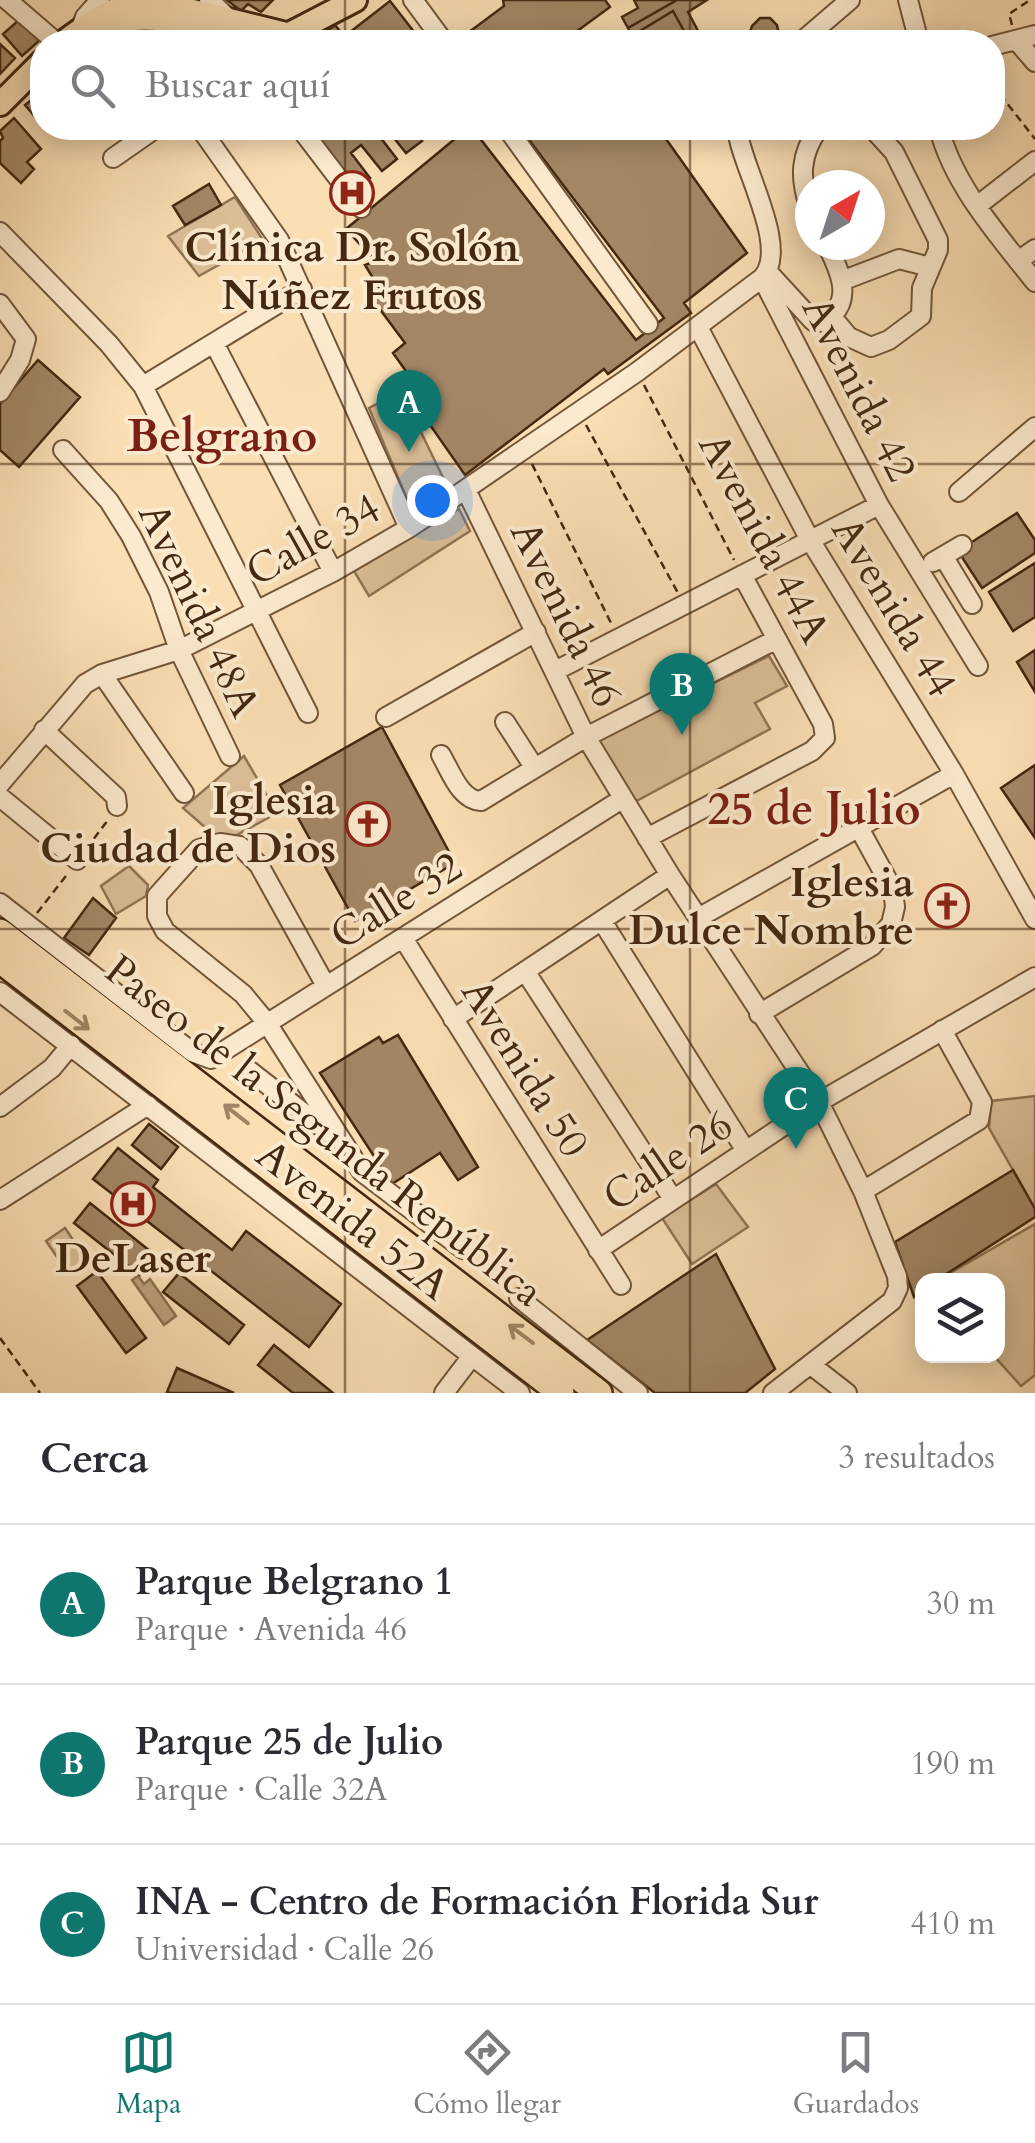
<!DOCTYPE html>
<html lang="es">
<meta charset="utf-8">
<style>
:root{--surface:#fff;--page:#f7f7f7;--text:#2b2b33;--muted:#7c7c81;--line:#e1e1e2;--accent:#0f766e}
body{margin:0;font-family:Cardo,serif;background:var(--page);color:var(--text)}
.controls{position:absolute;right:30px;bottom:30px;display:grid;overflow:hidden;border-radius:20px;box-shadow:0 5px 25px #0003}
.controls button{width:90px;height:90px;display:grid;place-items:center;padding:0;border:0;border-bottom:2px solid var(--line);background:var(--surface);color:var(--text);font:50px sans-serif}
.compass{position:absolute;left:795px;top:170px;width:90px;height:90px;border-radius:50%;background:var(--surface);box-shadow:0 5px 25px #0003;rotate:39deg}
.you{position:absolute;left:432px;top:500px;width:35px;height:35px;margin:-25px;border:8px solid #fff;border-radius:50%;background:#1a73e8;box-shadow:0 0 0 15px #1a73e833}
.badge{display:grid;place-items:center;width:65px;height:65px;border-radius:50%;background:var(--accent);color:#fff;font-size:32px;font-weight:700}
.pin{position:absolute;translate:-50% -82px;filter:drop-shadow(0 2px 5px #0008)}
.pin::after{content:'';position:absolute;top:52px;width:35px;height:30px;background:inherit;clip-path:polygon(0 0,100% 0,50% 100%)}
.list{margin:0;padding:0;list-style:none}
h2{display:flex;justify-content:space-between;align-items:center;height:130px;margin:0;padding:0 40px;font-size:42px}
h2 small{font-size:32px;font-weight:400;color:var(--muted)}
.list li{display:grid;grid-template-columns:65px 1fr auto;gap:30px;align-items:center;box-sizing:border-box;height:160px;padding:0 40px;border-top:2px solid var(--line)}
.list b{display:block;font-size:38px;white-space:nowrap}
.list p{margin:0;font-size:32px;white-space:nowrap;color:var(--muted)}
.list em{font-size:32px;font-style:normal;color:var(--muted)}
.icon{flex:none;width:55px;height:55px;fill:none;stroke:currentColor;stroke-width:2;stroke-linecap:round;stroke-linejoin:round}
.map{position:relative;flex:none;width:1035px;height:1393px;overflow:hidden}
.search{position:absolute;background:var(--surface);box-shadow:0 5px 25px #0003;left:30px;right:30px;top:30px;height:110px;display:flex;align-items:center;gap:25px;box-sizing:border-box;padding:0 35px;border-radius:40px;color:var(--muted);font-size:38px}
.sheet{height:610px;background:var(--surface)}
nav{display:flex;justify-content:space-around;align-items:center;box-sizing:border-box;height:140px;border-top:2px solid var(--line);background:var(--surface);font-size:28px;color:var(--muted)}
nav a{display:grid;justify-items:center;gap:5px}
nav .on{color:var(--accent)}
.map>svg:first-child{display:block}
.green{fill:#dbbf98;stroke:#907454;stroke-width:2.5}
.water{fill:#bca07c;stroke:#8c7051;stroke-width:2.5}
.building{fill:#a38765;stroke:#442810;stroke-width:2.5}
.lines{fill:none;stroke-linecap:round;stroke-linejoin:round}
.minor-casing{stroke:#725639;stroke-width:22}
.major-casing{stroke:#442810;stroke-width:28}
.highway-casing{stroke:#442810;stroke-width:30}
.path{stroke:#442810;stroke-width:2.5;stroke-dasharray:8 5;stroke-linecap:butt}
.minor{stroke:#fceace;stroke-width:18}
.major{stroke:#fadeb4;stroke-width:22}
.highway{stroke:#fadeb4;stroke-width:25}
.oneway{stroke:#9f8362}
.grid{fill:none;stroke:#442810;stroke-width:2.5;stroke-opacity:0.55}
.labels{text-anchor:middle;dominant-baseline:central;stroke-width:8;stroke-linejoin:round;paint-order:stroke}
.poi-label{font-size:42px;font-weight:bold;fill:#442810;stroke:#fceace}
.street-label{font-size:42px;fill:#442810;stroke:#fceace}
.neighbourhood-label{font-size:45px;font-weight:bold;fill:#7a1f14;stroke:#fceace}
</style>
<div class="map">
<svg width="1035" height="1393" viewBox="0 0 1035 1393">
<rect width="100%" height="100%" fill="#fadeb4"/>
<filter id="stains"><feTurbulence type="fractalNoise" baseFrequency=".002" numOctaves="4"/><feColorMatrix values="0 0 0 0 .2 0 0 0 0 .09 0 0 0 0 .02 0 0 0 .5 -.17"/></filter>
<radialGradient id="worn" r=".72"><stop offset=".6" stop-color="#630" stop-opacity="0"/><stop offset="1" stop-color="#630" stop-opacity=".3"/></radialGradient>
<path class="green" d="M235,197l28,43 -64,36 -31,-40z
M401,391l51,105 -37,22 -46,-110z
M459,509l11,22 -101,65 -15,-25z
M769,656l18,30 -32,17 15,26 -141,76 -35,-63z
M244,756l33,57 -42,23h-20l-32,-28z
M129,866l19,19 -2,11 -30,18 -15,-28z
M1035,1096v113l-46,-81 2,-27z
M716,1184l32,43 -56,37 -30,-46z
M1035,1224v151l-14,11 -27,-30h4v-76h-60z
M65,1228l22,33 -19,12 -22,-32z"/>
<path class="water" d="M138,1276l6,8 6,-5 26,37 -12,9 -32,-45z"/>
<path class="building" d="M227,0h46l-12,12 -13,-8 -7,7z
M503,0h102l5,7 -41,30 4,5h-103l-5,-7 39,-29z
M634,0h43l-49,28 -6,-11 16,-9z
M677,0h30l-19,12 16,30h-68l-8,-14z
M390,1l32,41h-72l-5,-6z
M673,11l17,31h-50l-5,-8z
M760,18h10l7,7 3,15 -3,2h-30l5,-16z
M20,19l19,22 -17,15 -19,-22z
M335,25l14,17h-36z
M0,44l15,14 -15,16z
M38,95l4,5v25l-17,-20z
M14,118l27,31 -14,13 7,7 -13,14 -21,-20v-22l3,-3 -3,-7z
M311,128h74l-8,5 20,26 -15,12 -21,-26 -10,8 19,25 -13,10z
M386,128h26l10,13 -16,12z
M468,128h4l164,212 28,-22 -141,-186 6,-4h146l2,2 -11,9 81,114 -63,50 7,10 -83,61 -4,-5 -139,106 -42,-60 10,-6 -40,-56 12,-10 -32,-43 10,-6 -18,-29 10,-4 -29,-32z
M209,184l12,21 -36,20 -12,-19z
M38,360l42,37 -61,70 -19,-17v-46z
M1017,513l18,27v13l-53,35 -24,-37z
M1035,563v54l-22,14 -24,-39z
M1035,650v42l-18,-30z
M382,727l73,136 -100,58 -75,-136z
M1035,765v73l-34,-50z
M93,898l23,20 -27,37 -25,-17z
M398,1035l80,132 -20,13 -18,-27 -48,31 -72,-111 59,-36 4,6z
M149,1124l29,23 -17,22 -29,-24z
M118,1148l40,32 -5,7 79,63 14,-19 95,73 -32,43 -216,-168z
M1013,1170l22,39v8l-98,63h-15v11l-8,6 -19,-55z
M90,1203l65,52 -15,20 -66,-52z
M716,1254l59,115 -30,24h-90l-68,-53z
M97,1271l49,67 -20,15 -49,-67z
M179,1273l65,52 -15,19 -66,-52z
M274,1345l59,48h-40l-35,-28z
M177,1368l57,25h-63l-4,-1z"/>
<g class="lines">
<g class="minor-casing">
<path id="minor" d="M7,0l49,42
M209,0l22,21
M413,0l31,42
M908,0l11,42
M81,28l4,-11 15,-17
M1017,41l18,21
M801,42l49,-42
M992,46l43,-11
M200,128l79,112 130,288
M300,128l61,80
M507,128l141,196
M737,128c3,37 54,120 25,150l117,227 99,161
M939,128c14,57 60,108 96,154
M113,158l43,-30
M977,206l58,-45
M810,209c-11,-31 -10,-55 9,-81
M0,232l109,112 34,42 165,327
M1018,261l17,-12
M768,272l45,49 9,1c34,-18 18,-51 5,-77
M844,280l55,-21 31,8
M0,304l26,35 -6,21 -20,32
M832,317l17,20 22,10 18,-7 32,-24 1,-28 16,-38v-10l-44,-88 -22,-24
M698,327l112,213 144,234 81,145
M214,343l119,229
M143,386l159,-97
M63,450l46,51 22,35 28,56 20,58 51,106
M466,490l120,247 84,138 149,227 44,89 34,85 1,12 -6,13 -119,92
M959,492l76,-65
M943,556l29,48
M933,562l29,-17
M555,671l324,-166
M102,674l82,119
M386,717l150,-85
M505,722l29,45
M44,730l72,67 1,9
M441,755c10,17 19,45 40,46l105,-64 191,-98
M0,784l85,-100 17,-10 77,-24 154,-78 76,-44 228,-156 125,-94
M0,797l77,63
M647,838l165,-87 13,-13 -2,-14 -81,-149
M0,903l192,149 19,7 411,-260
M698,918l256,-144
M602,921l144,230
M403,938l218,347
M525,971l148,228
M326,986l-67,-121 -19,-19 -20,-3 -21,6 -42,47v20l8,15 78,63 24,29 95,149 101,77
M0,992l520,401
M759,1014l113,-68 19,-22 4,-17 -2,-17 -34,-62
M453,1019l217,-144
M250,1071l87,68
M0,1107l52,-39 19,-23
M863,1191l116,-71 3,-18 -40,-72
M0,1200l148,-95
M598,1250l221,-148 216,-125
M519,1298l119,95
M811,1365l36,28
M444,1393l28,-37"/>
</g>
<g class="major-casing">
<path id="major" d="M107,27c39,-20 86,0 125,9
M278,40l77,-40
M64,42c28,-21 52,-38 88,-41l138,34
M0,104l42,-42"/>
</g>
<g class="highway-casing">
<path id="highway" d="M0,932l599,461
M0,960l561,433"/>
</g>
<path class="path" d="M1012,25l-3,-11 21,-14
M992,84l43,55
M644,385l90,175
M586,425l92,168
M532,464l81,163
M86,849l22,-29
M37,913l32,-41
M0,1338l40,55"/>
<use href="#minor" class="minor"/>
<use href="#major" class="major"/>
<use href="#highway" class="highway"/>
</g>
<defs><path id="oneway-shaft" d="M-6 0H5M1.5-3L5.5 0L1.5 3" fill="none" stroke-width="1.6" stroke-linecap="round" stroke-linejoin="round" transform="scale(2.5)"/></defs>
<g class="oneway">
<use href="#oneway-shaft" transform="translate(77 1020) rotate(38)"/>
<use href="#oneway-shaft" transform="translate(236 1114) rotate(-142)"/>
<use href="#oneway-shaft" transform="translate(521 1334) rotate(-143)"/>
</g>
<path class="grid" d="M345,0v42M690,0v42M345,128v1265M690,128v1265M0,464h1035M0,929h1035"/>
<defs>
<g id="hospital-ring" transform="scale(2.25)"><circle r="9.5" fill="#fceace" stroke="#8f2418" stroke-width="1.5"/><path d="M-5-5h3v3.5h4V-5h3V5h-3V1.5h-4V5h-3Z" fill="#8f2418"/></g>
<g id="church-ring" transform="scale(2.25)"><circle r="9.5" fill="#fceace" stroke="#8f2418" stroke-width="1.5"/><path d="M-1.2-6h2.4v3.5h3.3v2.4h-3.3V6h-2.4V-.1h-3.3v-2.4h3.3Z" fill="#8f2418"/></g>
</defs>
<g fill-rule="evenodd">
<use href="#hospital-ring" x="352" y="193"/>
<use href="#church-ring" x="368" y="824"/>
<use href="#church-ring" x="947" y="906"/>
<use href="#hospital-ring" x="133" y="1204"/>
</g>
<g class="labels">
<g class="poi-label">
<text x="352" y="247">Clínica Dr. Solón<tspan x="352" dy="48">Núñez Frutos</tspan></text>
<text x="336" y="800" text-anchor="end">Iglesia<tspan x="336" dy="48">Ciudad de Dios</tspan></text>
<text x="914" y="882" text-anchor="end">Iglesia<tspan x="914" dy="48">Dulce Nombre</tspan></text>
<text x="133" y="1258">DeLaser</text>
</g>
<g class="street-label">
<text transform="translate(859 389) rotate(63)">Avenida 42</text>
<text transform="translate(764 538) rotate(62)">Avenida 44A</text>
<text transform="translate(313 540) rotate(-29)">Calle 34</text>
<text transform="translate(894 607) rotate(59)">Avenida 44</text>
<text transform="translate(199 610) rotate(65)">Avenida 48A</text>
<text transform="translate(566 614) rotate(64)">Avenida 46</text>
<text transform="translate(396 901) rotate(-32)">Calle 32</text>
<text transform="translate(525 1068) rotate(58)">Avenida 50</text>
<text transform="translate(324 1131) rotate(38)">Paseo de la Segunda República</text>
<text transform="translate(668 1161) rotate(-34)">Calle 26</text>
<text transform="translate(353 1220) rotate(38)">Avenida 52A</text>
</g>
<g class="neighbourhood-label">
<text x="222" y="436">Belgrano</text>
<text x="814" y="809">25 de Julio</text>
</g>
</g>
<rect width="100%" height="100%" filter="url(#stains)"/>
<rect width="100%" height="100%" fill="url(#worn)"/>
</svg>
<div class="controls">
<button><svg class="icon" aria-label="layers" viewBox="0 0 24 24"><path d="M12 4l9 5-9 5-9-5zM3 14l9 5 9-5"/></svg></button>
</div>
<svg class="compass" viewBox="-18 -18 36 36"><path d="M0-13l5 13h-10z" fill="#e53935"/><path d="M0 13l5-13h-10z" fill="#7c7c81"/></svg>
<div class="you"></div>
<div class="pin badge" style="left:409px;top:452px">A</div>
<div class="pin badge" style="left:682px;top:735px">B</div>
<div class="pin badge" style="left:796px;top:1149px">C</div>
<div class="search"><svg class="icon" aria-label="search" viewBox="0 0 24 24"><circle cx="10" cy="10" r="6"/><path d="M15 15l6 6"/></svg>Buscar aquí</div>
</div>
<section class="sheet">
<h2>Cerca<small>3 resultados</small></h2>
<ul class="list">
<li><span class="badge">A</span><div><b>Parque Belgrano 1</b><p>Parque · Avenida 46</p></div><em>30 m</em></li>
<li><span class="badge">B</span><div><b>Parque 25 de Julio</b><p>Parque · Calle 32A</p></div><em>190 m</em></li>
<li><span class="badge">C</span><div><b>INA - Centro de Formación Florida Sur</b><p>Universidad · Calle 26</p></div><em>410 m</em></li>
</ul>
</section>
<nav>
<a class="on"><svg class="icon" aria-label="map" viewBox="0 0 24 24"><path d="M3 6l6-2 6 2 6-2v14l-6 2-6-2-6 2zM9 4v14M15 6v14"/></svg>Mapa</a>
<a><svg class="icon" aria-label="directions" viewBox="0 0 24 24"><path d="M12 3l9 9-9 9-9-9zM9 14v-3h6M13 9l2 2-2 2"/></svg>Cómo llegar</a>
<a><svg class="icon" aria-label="saved" viewBox="0 0 24 24"><path d="M7 4h10v16l-5-4-5 4z"/></svg>Guardados</a>
</nav>
